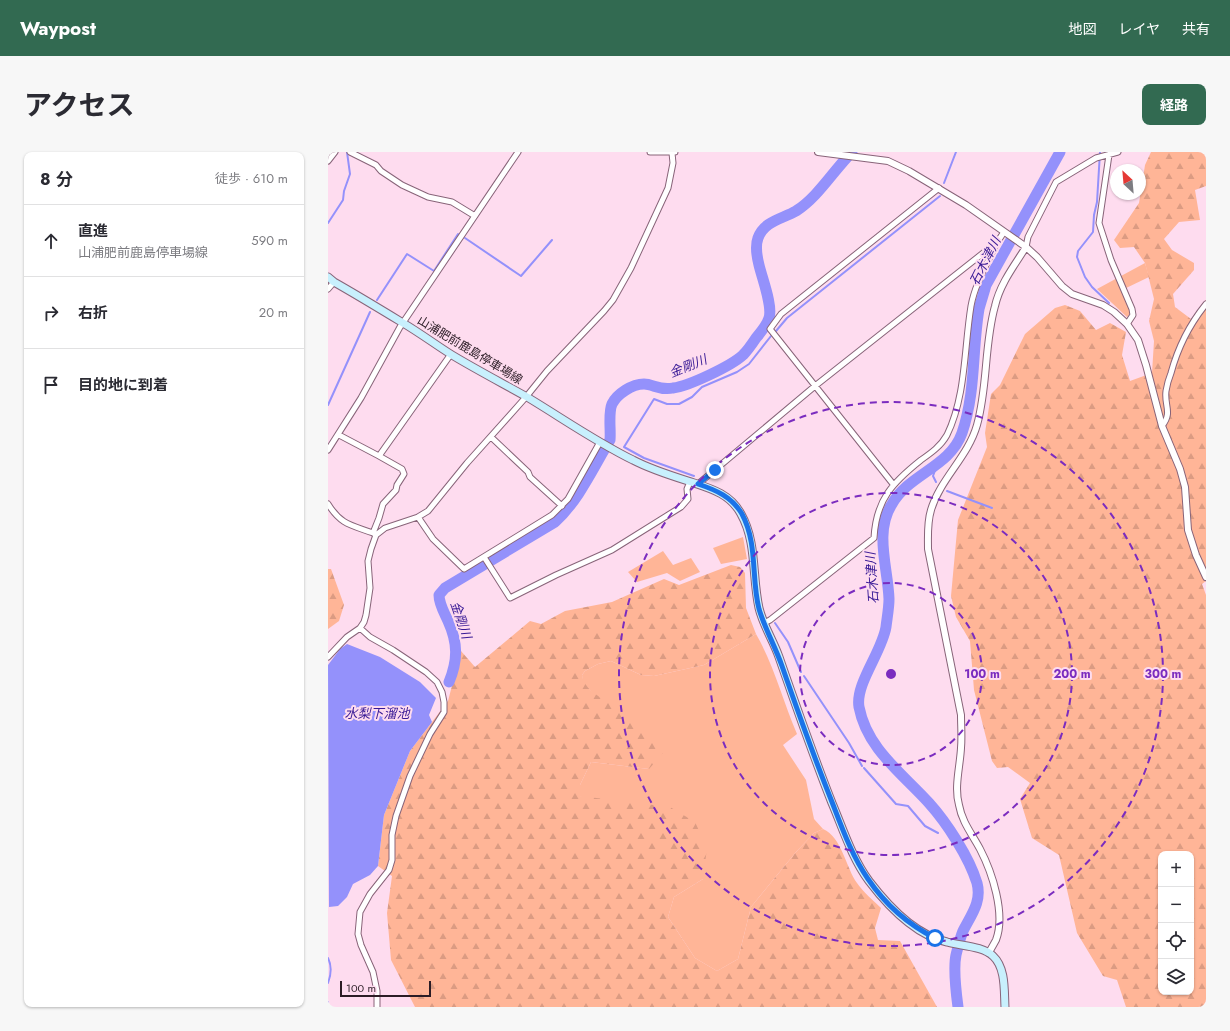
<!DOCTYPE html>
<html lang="ja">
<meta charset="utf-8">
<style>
:root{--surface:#fff;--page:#f7f7f7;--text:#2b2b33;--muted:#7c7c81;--line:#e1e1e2;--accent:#326a51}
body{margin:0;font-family:Jost,"Noto Sans JP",sans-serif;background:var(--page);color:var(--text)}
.controls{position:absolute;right:12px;bottom:12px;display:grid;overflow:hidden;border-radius:8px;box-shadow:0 1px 3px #0004}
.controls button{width:36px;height:36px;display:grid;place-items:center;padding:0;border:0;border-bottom:1px solid var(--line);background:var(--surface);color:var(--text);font:20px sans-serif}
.compass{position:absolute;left:782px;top:12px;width:36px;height:36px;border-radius:50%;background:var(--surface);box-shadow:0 1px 3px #0004;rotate:334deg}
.scale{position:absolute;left:12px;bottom:10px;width:91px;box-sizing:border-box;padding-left:4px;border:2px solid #2b1c25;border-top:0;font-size:11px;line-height:14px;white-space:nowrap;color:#2b1c25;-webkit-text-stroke:3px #fedcef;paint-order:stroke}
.stop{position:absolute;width:12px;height:12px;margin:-9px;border:3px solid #1a73e8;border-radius:50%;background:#fff}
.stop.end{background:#1a73e8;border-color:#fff;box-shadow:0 1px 4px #0008}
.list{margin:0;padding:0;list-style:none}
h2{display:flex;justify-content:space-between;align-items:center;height:52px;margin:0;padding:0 16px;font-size:17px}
h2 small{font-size:13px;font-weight:400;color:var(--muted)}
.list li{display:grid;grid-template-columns:26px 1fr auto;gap:12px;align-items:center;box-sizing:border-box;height:72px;padding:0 16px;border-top:1px solid var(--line)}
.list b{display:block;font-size:15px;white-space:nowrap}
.list p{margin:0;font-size:13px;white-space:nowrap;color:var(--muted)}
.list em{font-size:13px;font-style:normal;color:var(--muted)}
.icon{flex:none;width:22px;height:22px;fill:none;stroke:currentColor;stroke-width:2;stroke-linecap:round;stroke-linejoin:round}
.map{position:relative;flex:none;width:878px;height:855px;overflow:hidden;border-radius:8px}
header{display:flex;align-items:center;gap:24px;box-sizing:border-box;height:56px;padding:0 20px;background:var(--accent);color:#fff}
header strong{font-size:19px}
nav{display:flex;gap:22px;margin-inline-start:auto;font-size:14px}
.intro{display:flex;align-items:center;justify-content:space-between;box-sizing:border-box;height:96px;padding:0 24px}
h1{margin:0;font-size:28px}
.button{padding:10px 18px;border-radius:8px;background:var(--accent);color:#fff;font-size:14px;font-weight:700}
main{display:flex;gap:24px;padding:0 24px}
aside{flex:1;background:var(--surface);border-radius:8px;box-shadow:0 1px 3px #0004}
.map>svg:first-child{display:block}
.green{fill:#ffb597}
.forest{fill:url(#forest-firs);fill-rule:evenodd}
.water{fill:#9491fb}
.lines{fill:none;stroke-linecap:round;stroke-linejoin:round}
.stream{stroke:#9491fb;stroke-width:2}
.river{stroke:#9491fb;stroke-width:11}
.minor-casing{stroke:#886479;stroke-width:7}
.tertiary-casing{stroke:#886479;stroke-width:8}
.secondary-casing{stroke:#886479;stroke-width:9}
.minor{stroke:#fff;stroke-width:5}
.tertiary{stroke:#fff;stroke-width:6}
.secondary{stroke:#c8f0fd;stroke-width:7}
.route{stroke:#1a73e8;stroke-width:5}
.ring{fill:none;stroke:#7b2cbf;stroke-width:2;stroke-dasharray:7 5}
.labels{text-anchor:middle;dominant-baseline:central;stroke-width:4;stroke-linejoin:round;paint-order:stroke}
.street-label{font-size:12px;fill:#2b1c25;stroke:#fedcef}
.water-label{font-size:13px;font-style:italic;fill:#371895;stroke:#fedcef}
.centre{fill:#7b2cbf;stroke:#fedcef;stroke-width:2}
.ring-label{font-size:12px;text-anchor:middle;font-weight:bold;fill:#7b2cbf;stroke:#fedcef;stroke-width:4;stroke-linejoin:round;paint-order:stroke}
</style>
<header>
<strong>Waypost</strong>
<nav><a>地図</a><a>レイヤ</a><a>共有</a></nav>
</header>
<div class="intro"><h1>アクセス</h1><a class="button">経路</a></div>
<main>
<aside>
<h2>8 分<small>徒歩 · 610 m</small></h2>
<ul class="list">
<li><svg class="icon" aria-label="ahead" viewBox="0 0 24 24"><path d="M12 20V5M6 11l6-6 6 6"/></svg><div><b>直進</b><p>山浦肥前鹿島停車場線</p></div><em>590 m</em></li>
<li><svg class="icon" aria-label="right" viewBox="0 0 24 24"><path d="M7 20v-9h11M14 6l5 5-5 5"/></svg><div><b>右折</b></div><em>20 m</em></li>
<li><svg class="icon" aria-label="arrive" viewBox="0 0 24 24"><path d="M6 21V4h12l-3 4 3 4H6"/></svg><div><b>目的地に到着</b></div></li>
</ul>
</aside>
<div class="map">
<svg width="878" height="855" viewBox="0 0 878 855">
<defs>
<pattern id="forest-firs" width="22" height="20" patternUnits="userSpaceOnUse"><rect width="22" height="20" fill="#ffb597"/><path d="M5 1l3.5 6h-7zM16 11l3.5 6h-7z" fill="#db9b82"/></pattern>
</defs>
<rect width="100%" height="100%" fill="#fedcef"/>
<path class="green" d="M817,111l4,14 -27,13 10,22 -5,5 -30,-28z
M415,385l4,22 -26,5 -8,-16z
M335,399l10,14 18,-7 9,14 -20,9 -13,-8 -30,9 -9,-10z
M428,482c18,31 27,67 41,100l-14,11 23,35 8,39 9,10 -9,4 -18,19 -45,55 -13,52 -21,12 -22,-13 -27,-41 6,-20 29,-18 -123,-83v-11l11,-23 58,7 -59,-79 -7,-7 -1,-8 3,-4 13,-7 13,-3 30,14 13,1 50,-11z"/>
<path class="forest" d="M823,0h55v34l-11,4 5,30 -21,2 -15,17 8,11 22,13v7l-21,24 2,13 16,12 15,-19v281l-4,3 4,11v412h-80l-9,-27 -14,-4 -26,-43 -18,-78 -27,-17 -12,-39 10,-16 -22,-16 -11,1 -5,-7 -18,-71 -4,-49 -14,-24 -5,-21 7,-76 29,-73 -2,-14 6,-39 9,-9 25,-51 30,-26 10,-3 15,6 16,19 14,-7 16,9 -4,23 8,26 22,-8 2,-32 -5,-20 5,-22 -9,-36 -11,-16 -14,1 -6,-8 25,-37 6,-38zM833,702h30v138h-30z
M403,413l9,2 5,6 1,35 10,26 -52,31 -50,11 -13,-1 -30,-14 -13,3 -13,7 -3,4c3,20 29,25 42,38 14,12 26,26 39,40l-14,16 -58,-7 -11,23v11l90,11 25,15 12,26 -4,31 -29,18 -6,20 27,41 22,13 21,-12 13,-52 45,-55 18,-19 9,-4c19,8 23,39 34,54 6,9 16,17 24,25l-6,20 3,12 22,1 37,66h-522l-24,-47 -4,-47 5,-37 -14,-10 6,-51 26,-64 38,-50 13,-50 14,16 55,-46 11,3 24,-13 47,-9 52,-23 15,6z
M0,417h3l13,36 -5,16 -11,8z"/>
<path class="water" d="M19,492l33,13 40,25 16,16 -7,17 3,7 -22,29 -26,64 -6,51 -8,9 -17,9 -6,13 -9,9 -9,1 -1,-242 12,-16z"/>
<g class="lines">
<path class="stream" d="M772,0l-3,50 -3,13 -1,17 -15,19 -1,6 8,20 7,10 17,16
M616,31l12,-31
M0,71l15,-23 1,-9 6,-17 -3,-22
M137,86l56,38 31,-36
M49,148l30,-46 27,17 24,-37
M448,179l11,-13 153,-122
M0,253l42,-93
M366,324l-50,-18 -20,-11 30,-48 13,5h12l13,-7 10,-10 35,-15 12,-8 22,-28
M608,330l-3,-6 4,-11
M619,339l45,17
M447,471l13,19 13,30
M476,524l45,67 13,23
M536,616l32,36 12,2 17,20 13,7
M0,806c4,8 3,17 0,25
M0,850v5"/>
<path class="river" d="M121,530c9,-22 9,-39 -1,-61 -4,-9 -9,-17 -9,-26l6,-7 110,-66c24,-22 38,-54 55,-82 1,-10 -2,-27 2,-36 5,-10 20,-20 32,-20 9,0 16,7 29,4 16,-2 58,-22 70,-33 5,-5 9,-11 13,-17 5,-6 11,-13 13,-20 4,-12 -7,-40 -10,-53 -2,-8 -4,-19 -1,-27 6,-17 24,-19 38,-27 22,-14 37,-40 56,-59
M630,855c-2,-15 -5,-38 -2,-52 2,-8 4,-17 7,-24 8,-16 19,-29 14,-48 -8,-26 -30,-60 -48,-80 -27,-30 -62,-54 -70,-96 -4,-23 23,-55 27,-80 1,-9 3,-19 3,-28 -1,-31 -15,-67 3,-95 17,-30 58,-37 70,-71 14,-41 10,-83 17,-124 2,-8 5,-16 7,-24l74,-133"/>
<g class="minor-casing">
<path id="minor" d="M22,0l26,13 5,6 21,14 26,12 24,5 23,14
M322,0h25
M781,3l-10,68 12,37 21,49 1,6 -6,9
M0,9l7,-9
M698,95l2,-10 28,-55 40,-24 22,-6
M0,137l6,-7 -2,-1
M834,274c11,-14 2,-20 4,-35 1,-6 3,-13 5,-18 7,-26 18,-48 35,-69
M11,283l40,21 23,13 2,5 -7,11 -1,5 -13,14 -4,14 -6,15 3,2
M163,285l37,35 2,5 32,29
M0,298l33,-52 39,-71 118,-175
M51,304l72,-102
M370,332l117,-98 172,-136 9,-6 8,-12
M565,332l-123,-155 11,-15 158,-126
M0,352c13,21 23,21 45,29
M90,365l15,22 31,30 88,-54 16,-16 32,-57
M156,405l26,41 46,-23 56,-25 69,-43 7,-8 -1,-10 3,-7
M436,471l6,-3 104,-82c2,-38 18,-55 47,-78 10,-7 20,-14 26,-25 19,-39 17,-86 24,-129 4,-22 16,-42 25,-62
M32,476l10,9 23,13 33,22 11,10 5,10 2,10v10l-14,22 -20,42 -14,40 -4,19v25l-3,10 -19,24 -10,18 -2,22 3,11 12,27 4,19v16
M0,505l19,-20 13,-9 4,-6 2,-7 4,-27 -2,-27 3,-12 5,-14 9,-7 33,-11 10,-6 39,-48 59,-66 21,-26 57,-60 9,-11 18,-32 37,-80 5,-25 -1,-10"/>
</g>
<g class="tertiary-casing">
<path id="tertiary" d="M490,0l70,9 21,10 57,34 60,42 11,10 25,29 10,8 31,11 11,7 13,12 11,16 8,25 16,61 18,43 5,18 3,43 8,25 10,22
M661,801c2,-5 5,-9 7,-13 10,-26 -4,-68 -16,-91 -8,-15 -18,-27 -21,-44 -5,-18 1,-38 2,-57 1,-11 0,-22 0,-33l-33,-166c0,-13 -1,-26 3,-39 9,-31 37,-53 46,-85 11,-39 7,-80 18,-119 5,-22 19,-40 31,-59"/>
</g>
<g class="secondary-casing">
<path id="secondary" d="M0,125l6,5c23,13 46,27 69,41 17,10 33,22 49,32 25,15 50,28 75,42 35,21 69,45 106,63 17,9 36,15 55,21 21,7 42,12 53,33 16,28 11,63 18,94 4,17 14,32 20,49 17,49 34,98 53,146 11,26 20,55 37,78 19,25 46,54 78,61 14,4 36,4 46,14 13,12 11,35 12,51"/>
</g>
<use href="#minor" class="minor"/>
<use href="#tertiary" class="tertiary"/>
<use href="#secondary" class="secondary"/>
</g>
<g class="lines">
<path class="route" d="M387,318l-17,14c18,6 34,13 44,30 16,30 9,64 17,95 6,20 16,37 23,57 16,46 32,91 50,136 10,26 20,54 36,77 17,25 41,46 67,59"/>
</g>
<g class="ring">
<circle cx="563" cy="522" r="91"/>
<circle cx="563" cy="522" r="181"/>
<circle cx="563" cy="522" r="272"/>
</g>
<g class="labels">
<g class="street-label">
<text transform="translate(142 198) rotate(31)">山浦肥前鹿島停車場線</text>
</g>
<g class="water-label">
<text transform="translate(657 109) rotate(-63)">石木津川</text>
<text transform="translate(360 214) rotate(-22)">金剛川</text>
<text transform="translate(544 426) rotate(-94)">石木津川</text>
<text transform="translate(133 468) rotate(71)">金剛川</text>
<text x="49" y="561">水梨下溜池</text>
</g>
</g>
<circle cx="563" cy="522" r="6" class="centre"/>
<g class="ring-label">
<text x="654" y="526">100 m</text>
<text x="744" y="526">200 m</text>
<text x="835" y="526">300 m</text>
</g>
</svg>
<div class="controls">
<button>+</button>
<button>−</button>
<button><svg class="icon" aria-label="locate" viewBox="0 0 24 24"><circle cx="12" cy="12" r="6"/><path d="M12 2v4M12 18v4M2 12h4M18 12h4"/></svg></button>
<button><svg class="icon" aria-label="layers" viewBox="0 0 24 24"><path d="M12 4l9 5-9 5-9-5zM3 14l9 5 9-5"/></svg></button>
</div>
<svg class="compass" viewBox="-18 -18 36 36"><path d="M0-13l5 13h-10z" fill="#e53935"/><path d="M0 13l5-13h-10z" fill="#7c7c81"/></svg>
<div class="scale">100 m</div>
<div class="stop" style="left:607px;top:786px"></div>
<div class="stop end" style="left:387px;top:318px"></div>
</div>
</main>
